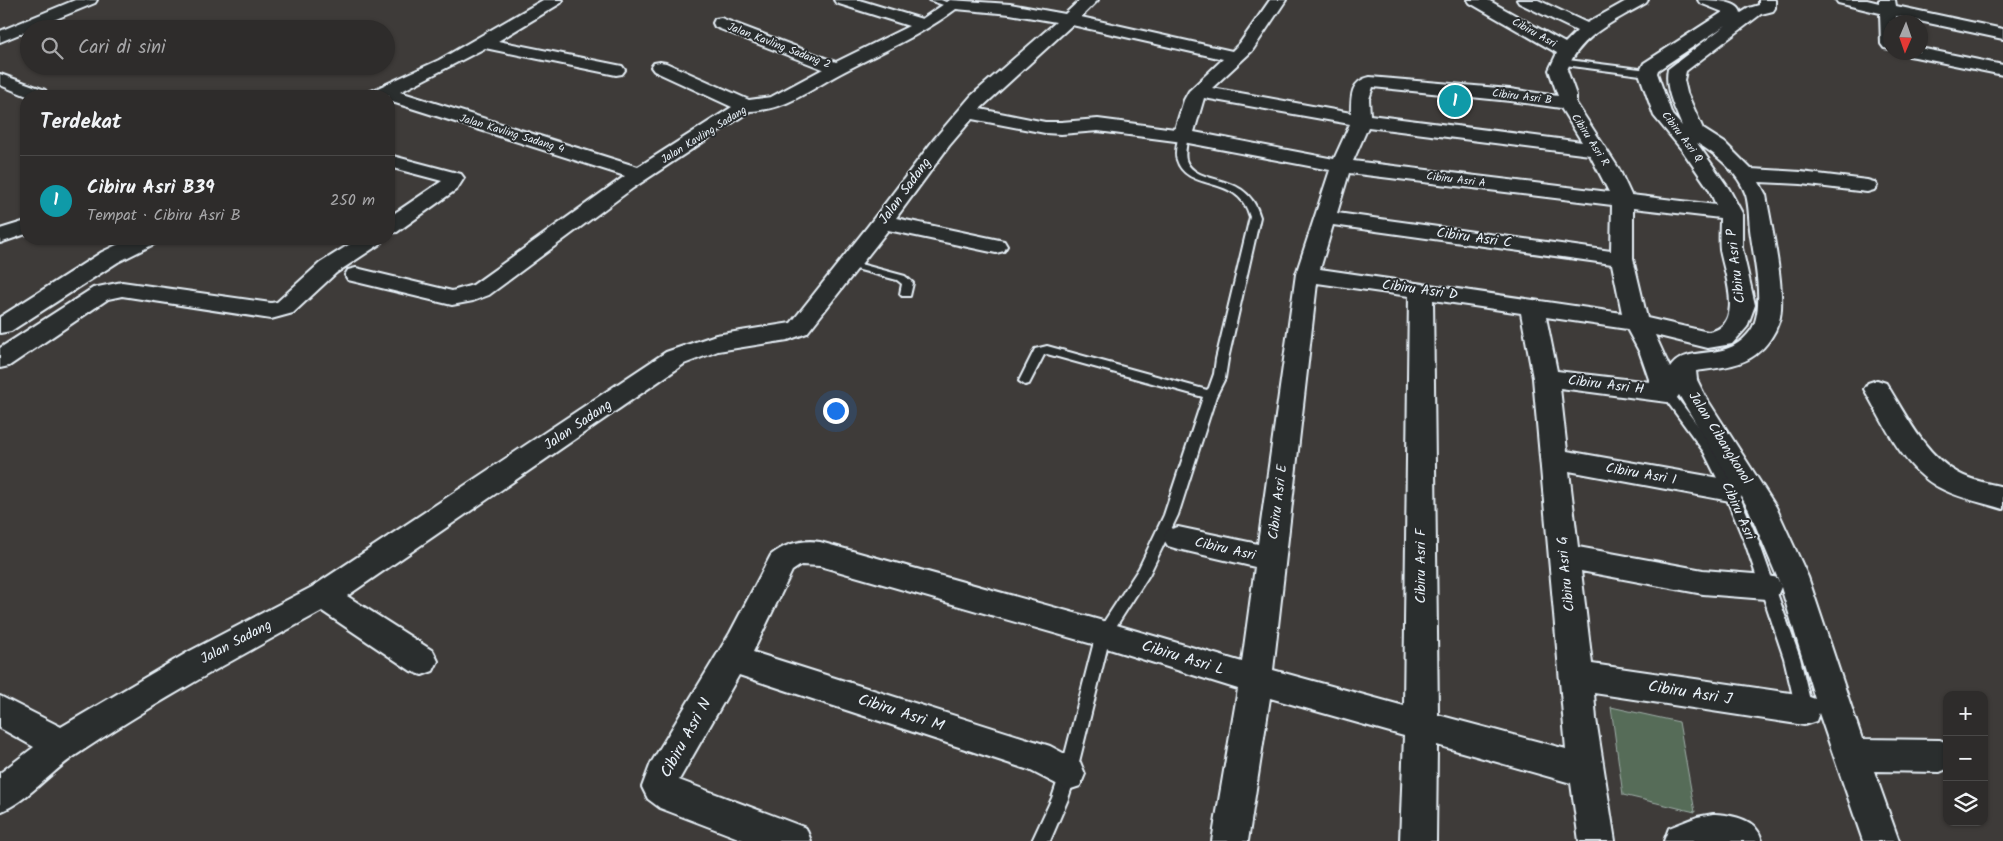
<!DOCTYPE html>
<html lang="id">
<meta charset="utf-8">
<style>
:root{--surface:#2e2c2b;--page:#3a3837;--text:#f1f3f6;--muted:#a7a7a9;--line:#494847;--accent:#8bbbb9}
body{margin:0;font-family:Kalam,sans-serif;background:var(--page);color:var(--text)}
.controls{position:absolute;right:15px;bottom:15px;display:grid;overflow:hidden;border-radius:10px;box-shadow:0 1px 4px #0004}
.controls button{width:45px;height:45px;display:grid;place-items:center;padding:0;border:0;border-bottom:1px solid var(--line);background:var(--surface);color:var(--text);font:25px sans-serif}
.compass{position:absolute;left:1883px;top:15px;width:45px;height:45px;border-radius:50%;background:var(--surface);box-shadow:0 1px 4px #0004;rotate:182deg}
.you{position:absolute;left:835px;top:410px;width:18px;height:18px;margin:-12px;border:4px solid #fff;border-radius:50%;background:#1a73e8;box-shadow:0 0 0 8px #1a73e833}
.badge{display:grid;place-items:center;width:32px;height:32px;border-radius:50%;background:var(--accent);color:#fff;font-size:16px;font-weight:700}
.pin{position:absolute;translate:-50% -50%;border:2px solid #fff;box-shadow:0 1px 5px #0006}
.list{margin:0;padding:0;list-style:none}
h2{display:flex;justify-content:space-between;align-items:center;height:65px;margin:0;padding:0 20px;font-size:21px}
h2 small{font-size:16px;font-weight:400;color:var(--muted)}
.list li{display:grid;grid-template-columns:32px 1fr auto;gap:15px;align-items:center;box-sizing:border-box;height:90px;padding:0 20px;border-top:1px solid var(--line)}
.list b{display:block;font-size:19px;white-space:nowrap}
.list p{margin:0;font-size:16px;white-space:nowrap;color:var(--muted)}
.list em{font-size:16px;font-style:normal;color:var(--muted)}
.icon{flex:none;width:28px;height:28px;fill:none;stroke:currentColor;stroke-width:2;stroke-linecap:round;stroke-linejoin:round}
.map{position:relative;flex:none;width:2003px;height:841px;overflow:hidden}
.search{position:absolute;background:var(--surface);box-shadow:0 1px 4px #0004;left:20px;top:20px;width:375px;height:55px;display:flex;align-items:center;gap:12px;box-sizing:border-box;padding:0 18px;border-radius:28px;color:var(--muted);font-size:19px}
.panel{position:absolute;background:var(--surface);box-shadow:0 1px 4px #0004;left:20px;top:90px;width:375px;height:155px;border-radius:20px}
.map>svg:first-child{display:block}
.green{fill:#566c58;stroke:#9faea8}
.lines{fill:none;stroke-linecap:round;stroke-linejoin:round}
.service-casing{stroke:#e8f1f8;stroke-width:4}
.minor-casing{stroke:#e8f1f8;stroke-width:4}
.service{fill:#2a2d2e;fill-rule:evenodd}
.minor{fill:#2a2d2e;fill-rule:evenodd}
.labels{text-anchor:middle;dominant-baseline:central;stroke-width:4;stroke-linejoin:round;paint-order:stroke}
.far-street-label{font-size:11px;fill:#e8f1f8;stroke:#2a2d2e}
.street-label{font-size:14px;fill:#e8f1f8;stroke:#2a2d2e}
.near-street-label{font-size:16px;fill:#e8f1f8;stroke:#2a2d2e}
</style>
<div class="map">
<svg width="2003" height="841" viewBox="0 0 2003 841">
<rect width="100%" height="100%" fill="#3e3b39"/>
<filter id="ink" filterUnits="userSpaceOnUse"><feTurbulence type="fractalNoise" baseFrequency=".02" numOctaves="2"/><feDisplacementMap in="SourceGraphic" scale="10" xChannelSelector="R" yChannelSelector="G"/><feConvolveMatrix kernelMatrix="1 2 1 2 8 2 1 2 1" color-interpolation-filters="sRGB"/></filter>
<g filter="url(#ink)">
<path class="green" d="M1611,707l68,15 16,90 -72,-17z"/>
<g class="lines">
<g class="service-casing">
<path id="service" d="M929,0h12l12,5 -4,2z
M1560,59l88,11 4,3 -4,3 -91,-12 -1,-2z
M1183,133l5,3c-1,7 -4,17 -2,24 10,28 61,9 74,57l-32,142 -3,19 -9,18 -38,119 -29,60 -39,61 -34,138 -8,25 -18,42h-18l20,-43 8,-24 36,-140 43,-66 25,-53 39,-118 -156,-43 -3,1 -15,29 -4,1 -6,-4 16,-32 12,-3 160,44 2,-2 5,-14 2,-15 34,-142c-11,-44 -63,-24 -73,-57 -3,-7 1,-17 1,-24z
M849,261l56,15 8,7 -3,13h-8l-2,-2 2,-10 -5,-4 -52,-14 -1,-2z
M1667,389l4,1 43,57 23,43 23,55 40,113 12,51 -2,5 -6,2 -6,-2 -2,-5 -12,-51 -38,-113 -23,-55 -19,-38 -43,-59z"/>
</g>
<g class="minor-casing">
<path id="minor" d="M75,0h22l-2,3 -95,39v-11z
M543,0h20l-2,3 -63,38 124,25 3,4 -3,4 -6,1 -131,-27 -85,44 238,75 94,-60 -78,-36 -3,-4 3,-4 6,-1 6,1 83,37 22,-3 52,-28 -108,-42 -2,-4 2,-4 6,-1 115,44 73,-36 -73,-23 -2,-3h25l63,19 28,-19 60,4 55,10 15,-14h18l-17,17 151,34 8,-8 30,-43h16l-34,51 -40,37 139,25c0,-18 0,-32 19,-36l140,12 48,7 -9,-26 8,-17 -87,-50 -2,-3h20l77,43 12,-12 -58,-28 -2,-3h21l49,23 41,-23h20l-2,3c-31,18 -66,32 -79,67l9,25v8l43,66 12,26 85,10 -7,-16 -27,-39 -28,-34 -15,-43 5,-10 79,-51 -23,-9 -2,-3c12,0 41,0 43,13l8,-5 10,-3v-5h16v8l-2,3 -12,3 -75,57 -2,9 3,13 16,36 22,14 26,26 50,3 66,8 7,2 3,4 -3,4 -7,2 -66,-8 -42,-2 7,13c5,29 21,101 13,126 -4,13 -13,26 -24,34 -16,12 -40,13 -59,16l1,9 8,16 71,111 32,70 54,162 78,1 7,3v26l-7,3 -66,-1 25,70h-36l-44,-128 -3,8 -12,4 -210,-32 2,26 19,122h-36l-8,-58 -134,-38 -1,96h-36l4,-105 -134,-38 -22,143h-36l26,-152 -135,-42 -283,-81 -19,-1 -9,6 -39,81 297,94 30,16 5,12 -5,12 -12,4 -39,-20 -290,-95 -60,105 127,48 5,13h-65l-86,-33 -12,-9 -6,-12 9,-24 79,-130 41,-78c13,-11 32,-16 49,-13l283,79 139,41 13,-95 -77,-18 -10,-3 -5,-8 5,-8 10,-3 80,17 38,-270 34,-104 -147,-28 -85,-11 -37,3 -16,-1 -73,-14 -23,27 -53,72 108,23 3,5 -3,5 -8,2 -108,-23 -81,103 -19,7 -70,11 -34,13 -337,232 86,55 5,10 -5,10 -11,4 -11,-4 -89,-60c-84,46 -167,91 -246,144 -26,17 -47,45 -76,57v-39l34,-26 -34,-19v-32l61,31 129,-76 122,-64 354,-235 50,-17 75,-12 77,-97 67,-88 36,-42 85,-74 -46,-8 -54,-5c-34,26 -73,42 -111,62 -32,16 -57,39 -95,40l-117,77 -144,107 -16,6 -21,4 -104,-25 -3,-5 3,-5 8,-2 96,23 21,-6 152,-109 -236,-75v-5h-22l2,-4 70,-32zM1072,25l151,34 -34,32 -5,9 -9,29 -77,-10 -37,3h-16l-65,-13zM1726,25l-58,44c-4,20 7,39 14,57l-10,-11 -15,-42 1,-3zM1373,87l137,14 51,7 21,34 -212,-27 -1,-16zM1204,98l146,26 -16,35 -140,-27zM1368,127l222,28 19,37 -256,-31zM1697,143c19,11 41,29 49,52 3,11 3,24 4,34 3,27 18,84 -2,105 -6,7 -13,12 -22,15 -18,6 -45,1 -56,19l-15,-33 53,13 24,-4 15,-17 8,-22 -13,-57v-35l-13,-24zM1349,173l263,32 -1,46 -274,-38zM1633,208l87,10c0,10 -1,22 0,32 4,23 26,77 -12,82l-61,-14 -14,-59zM1333,225l279,39 10,49 -302,-44zM1317,283l92,13 -5,410 -131,-36zM1433,300l88,13 12,65 33,371 -128,-34zM1546,317l81,12 13,24 10,29 -93,-11zM1560,388l107,14 9,-3 3,-4 51,85 -163,-29zM1569,471l161,30 11,-5 8,14 32,76 -4,-8 -11,-3 -63,-5 -125,-23zM1581,571l122,23 63,5 11,-3 4,-9 34,112 -11,-4 -212,-31z
M1836,0h31l12,3v-3h16l1,6 107,23v10l-107,-23 1,6h-7v27l-6,-1 -3,-4 -1,-31 -42,-10z
M1920,48l83,17v10l-88,-18 -6,-1 -2,-4h13z
M0,74l45,16 2,4 -1,2h-19l-27,-11z
M389,155l72,19 3,4 -7,11 -60,43 -8,1v-16l53,-36 -53,-14z
M26,221v13l-26,9v-14z
M129,239h28l-3,5 -36,18 -107,69 -11,2v-16l102,-65z
M358,239h25l-3,5 -44,29 -43,40 -22,6 -149,-23 -14,3 -99,67 -9,2v-20l93,-60 29,-6 149,21 6,-1 43,-39z
M1877,380l9,3c20,32 38,71 72,90 14,8 30,10 45,14v22c-19,-6 -40,-10 -59,-19 -40,-18 -59,-65 -80,-101l4,-6z
M1713,814c13,0 37,4 44,16 3,3 4,8 5,11h-98l5,-13 28,-11z"/>
</g>
<use href="#service" class="service"/>
<use href="#minor" class="minor"/>
</g>
</g>
<g class="labels">
<g class="far-street-label">
<text transform="translate(1534 33) rotate(29)">Cibiru Asri</text>
<text transform="translate(779 46) rotate(21)">Jalan Kavling Sadang 2</text>
<text transform="translate(1522 97) rotate(7)">Cibiru Asri B</text>
<text transform="translate(512 134) rotate(17)">Jalan Kavling Sadang 4</text>
<text transform="translate(704 135) rotate(-32)">Jalan Kavling Sadang</text>
<text transform="translate(1682 137) rotate(53)">Cibiru Asri Q</text>
<text transform="translate(1590 140) rotate(57)">Cibiru Asri R</text>
<text transform="translate(1456 180) rotate(7)">Cibiru Asri A</text>
</g>
<g class="street-label">
<text transform="translate(905 191) rotate(-54)">Jalan Sadang</text>
<text transform="translate(1474 238) rotate(8)">Cibiru Asri C</text>
<text transform="translate(1736 266) rotate(-97)">Cibiru Asri P</text>
<text transform="translate(1420 290) rotate(8)">Cibiru Asri D</text>
<text transform="translate(1606 385) rotate(7)">Cibiru Asri H</text>
<text transform="translate(578 425) rotate(-34)">Jalan Sadang</text>
<text transform="translate(1720 438) rotate(58)">Jalan Cibangkonol</text>
<text transform="translate(1641 474) rotate(10)">Cibiru Asri I</text>
<text transform="translate(1278 502) rotate(-83)">Cibiru Asri E</text>
<text transform="translate(1738 511) rotate(66)">Cibiru Asri</text>
<text transform="translate(1225 549) rotate(13)">Cibiru Asri</text>
<text transform="translate(1421 566) rotate(-90)">Cibiru Asri F</text>
<text transform="translate(1566 574) rotate(-96)">Cibiru Asri G</text>
<text transform="translate(236 642) rotate(-28)">Jalan Sadang</text>
</g>
<g class="near-street-label">
<text transform="translate(1183 658) rotate(17)">Cibiru Asri L</text>
<text transform="translate(1690 693) rotate(9)">Cibiru Asri J</text>
<text transform="translate(901 713) rotate(18)">Cibiru Asri M</text>
<text transform="translate(686 738) rotate(-61)">Cibiru Asri N</text>
</g>
</g>
</svg>
<div class="controls">
<button>+</button>
<button>−</button>
<button><svg class="icon" aria-label="layers" viewBox="0 0 24 24"><path d="M12 4l9 5-9 5-9-5zM3 14l9 5 9-5"/></svg></button>
</div>
<svg class="compass" viewBox="-18 -18 36 36"><path d="M0-13l5 13h-10z" fill="#e53935"/><path d="M0 13l5-13h-10z" fill="#a7a7a9"/></svg>
<div class="you"></div>
<div class="pin badge" style="left:1455px;top:101px;background:#0f9aa8">1</div>
<div class="search"><svg class="icon" aria-label="search" viewBox="0 0 24 24"><circle cx="10" cy="10" r="6"/><path d="M15 15l6 6"/></svg>Cari di sini</div>
<section class="panel">
<h2>Terdekat<small></small></h2>
<ul class="list">
<li><span class="badge" style="background:#0f9aa8">1</span><div><b>Cibiru Asri B39</b><p>Tempat · Cibiru Asri B</p></div><em>250 m</em></li>
</ul>
</section>
</div>
